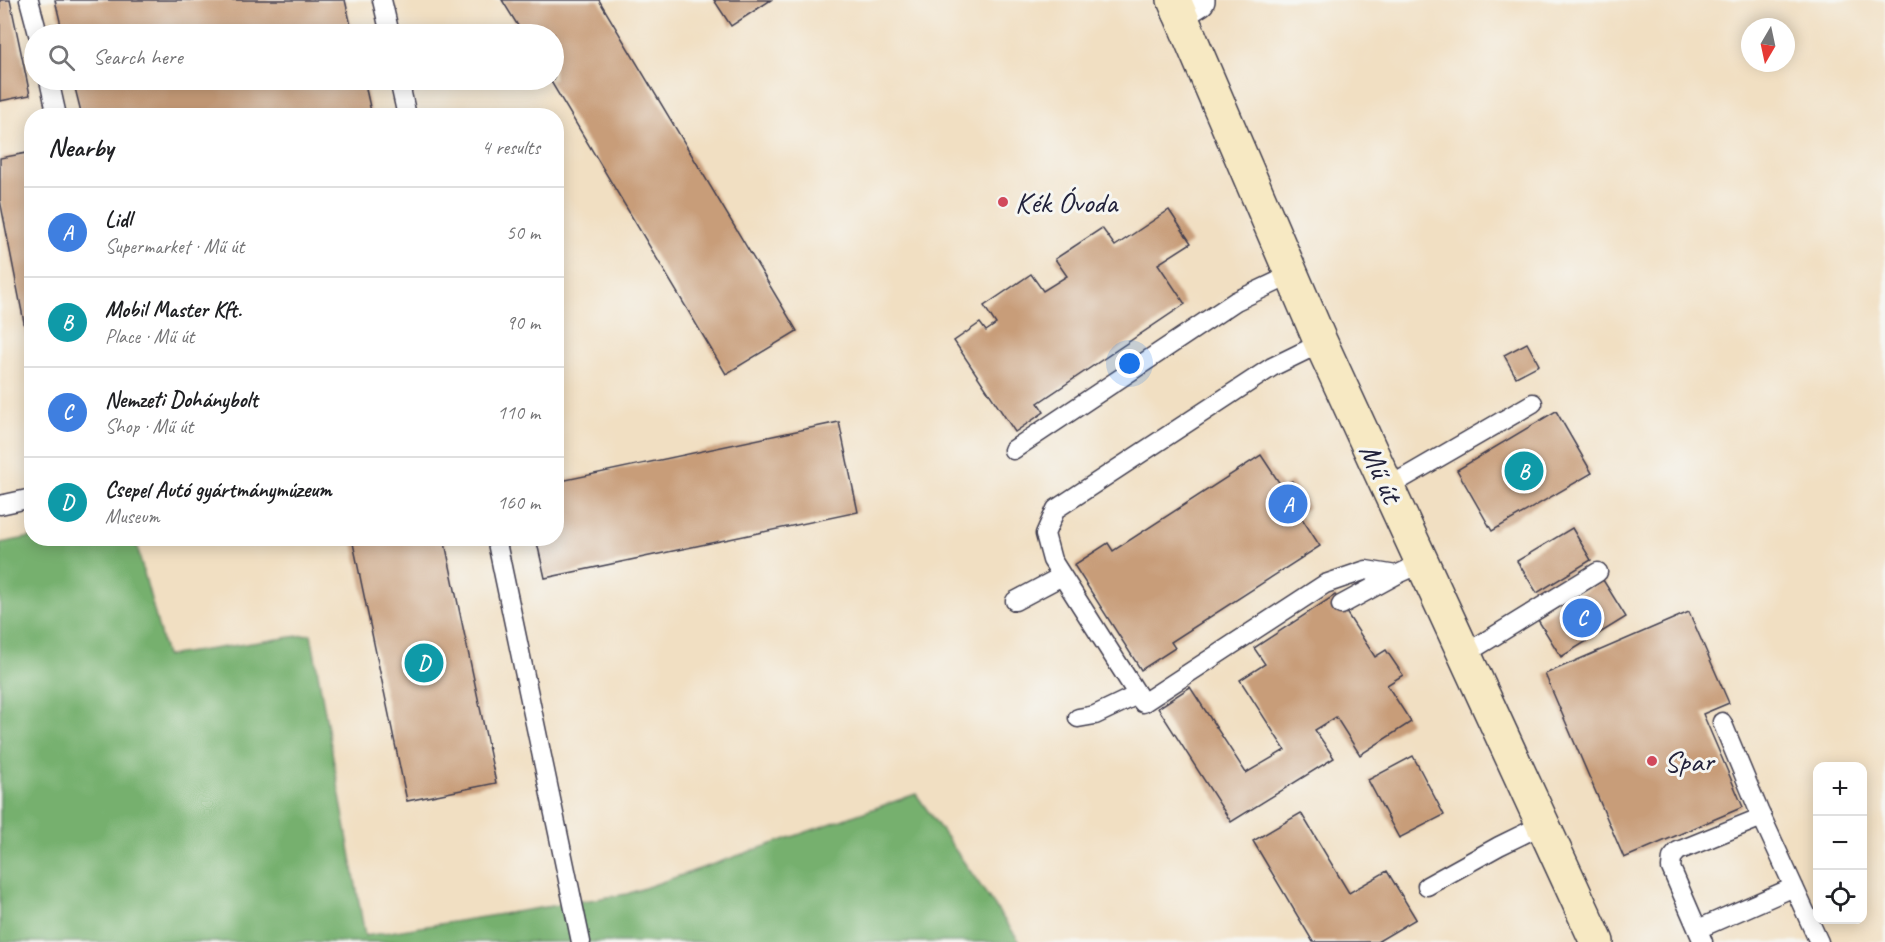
<!DOCTYPE html>
<meta charset="utf-8">
<style>
:root{--surface:#fff;--page:#f2f2f2;--text:#202124;--muted:#757577;--line:#e0e0e0;--accent:#d93025}
body{margin:0;font-family:Caveat,sans-serif;background:var(--page);color:var(--text)}
.controls{position:absolute;right:18px;bottom:18px;display:grid;overflow:hidden;border-radius:12px;box-shadow:0 3px 15px #0003}
.controls button{width:54px;height:54px;display:grid;place-items:center;padding:0;border:0;border-bottom:2px solid var(--line);background:var(--surface);color:var(--text);font:30px sans-serif}
.compass{position:absolute;left:1741px;top:18px;width:54px;height:54px;border-radius:50%;background:var(--surface);box-shadow:0 3px 15px #0003;rotate:189deg}
.you{position:absolute;left:1130px;top:364px;width:21px;height:21px;margin:-15px;border:4px solid #fff;border-radius:50%;background:#1a73e8;box-shadow:0 0 0 9px #1a73e833}
.badge{display:grid;place-items:center;width:39px;height:39px;border-radius:50%;background:var(--accent);color:#fff;font-size:20px;font-weight:700}
.pin{position:absolute;translate:-50% -50%;border:3px solid #fff;box-shadow:0 2px 6px #0006}
.list{margin:0;padding:0;list-style:none}
h2{display:flex;justify-content:space-between;align-items:center;height:78px;margin:0;padding:0 24px;font-size:26px}
h2 small{font-size:20px;font-weight:400;color:var(--muted)}
.list li{display:grid;grid-template-columns:39px 1fr auto;gap:18px;align-items:center;box-sizing:border-box;height:90px;padding:0 24px;border-top:2px solid var(--line)}
.list b{display:block;font-size:22px;white-space:nowrap}
.list p{margin:0;font-size:20px;white-space:nowrap;color:var(--muted)}
.list em{font-size:20px;font-style:normal;color:var(--muted)}
.icon{flex:none;width:33px;height:33px;fill:none;stroke:currentColor;stroke-width:2;stroke-linecap:round;stroke-linejoin:round}
.map{position:relative;flex:none;width:1885px;height:942px;overflow:hidden}
.search{position:absolute;background:var(--surface);box-shadow:0 3px 15px #0003;left:24px;top:24px;width:540px;height:66px;display:flex;align-items:center;gap:15px;box-sizing:border-box;padding:0 21px;border-radius:33px;color:var(--muted);font-size:22px}
.panel{position:absolute;background:var(--surface);box-shadow:0 3px 15px #0003;left:24px;top:108px;width:540px;height:438px;border-radius:24px}
.map>svg:first-child{display:block}
.forest{fill:#76b06e;stroke:#4c6954;stroke-width:1.5}
.building{fill:#c89d79}
.lines{fill:none;stroke-linecap:round;stroke-linejoin:round}
.lane-casing{stroke:#413e4f;stroke-width:21}
.street-casing{stroke:#413e4f;stroke-width:36}
.secondary-casing{stroke:#413e4f;stroke-width:36}
.lane{stroke:#fff;stroke-width:18}
.street{stroke:#fff;stroke-width:33}
.secondary{stroke:#f7e9c3;stroke-width:33}
.poi-dot{fill:#d1495b;stroke:#f6f6f2;stroke-width:2}
.labels{text-anchor:middle;dominant-baseline:central;stroke-width:6;stroke-linejoin:round;paint-order:stroke}
.poi-label{font-size:30px;fill:#22223b;stroke:#f6f6f2;text-anchor:start}
.street-label{font-size:30px;fill:#22223b;stroke:#f6f6f2}
</style>
<div class="map">
<svg width="1885" height="942" viewBox="0 0 1885 942">
<rect width="100%" height="100%" fill="#f6f6f2"/>
<filter id="ink" filterUnits="userSpaceOnUse"><feTurbulence type="fractalNoise" baseFrequency=".0167" numOctaves="2"/><feDisplacementMap in="SourceGraphic" scale="12" xChannelSelector="R" yChannelSelector="G"/><feConvolveMatrix kernelMatrix="1 2 1 2 8 2 1 2 1" color-interpolation-filters="sRGB"/></filter>
<filter id="wash" filterUnits="userSpaceOnUse"><feTurbulence type="fractalNoise" baseFrequency=".008" numOctaves="4" result="noise"/><feDisplacementMap in="SourceGraphic" scale="24" xChannelSelector="R" yChannelSelector="G"/><feGaussianBlur stdDeviation="1.35" result="paint"/><feColorMatrix in="noise" values="0 0 0 0 0 0 0 0 0 0 0 0 0 0 0 0 0 1.4 0 .05"/><feComposite in="paint" operator="in"/></filter>
<g filter="url(#wash)">
<rect width="100%" height="100%" fill="#f1dfc2"/>
<path class="forest" d="M31,537l1,1 103,1 31,117 145,-22 54,302 262,-42 289,-100 104,148h-1020v-399z"/>
<g id="blocks">
<path class="building" d="M0,0h10l20,95 -30,6z
M55,0h290l8,34h-290z
M502,0h97l198,331 -71,43 -176,-294h4v-46h-31z
M714,0h57l-40,26z
M73,80h291l8,36h-290z
M32,152v200l-2,1 -30,-153v-42z
M1169,210l22,33 -33,21 27,40 -147,99 6,9 -29,20 -61,-91 26,-18 6,8 10,-7 -12,-18 47,-32 12,17 24,-15 -12,-17 47,-31 13,18z
M1527,343l12,22 -23,12 -12,-22z
M1556,411l36,62 -100,58 -35,-61z
M839,422l19,90 -313,66 -9,-40h20v-56z
M1261,455l21,32 10,-6 17,26 -10,7 21,32 -149,96 4,6 -34,22 -67,-105 34,-22 5,8z
M1572,528l19,32 -54,33 -20,-32z
M372,538h72l52,245 -89,18 -54,-258z
M1603,580l23,37 -65,40 -23,-37z
M1335,595l40,62 11,-7 17,25 -16,10 24,37 -51,33 -24,-38 -21,13 19,28 -103,64 -73,-114 32,-21 56,86 39,-23 -45,-70 25,-16 -11,-16z
M1689,612l40,91 -26,11 40,93 -119,51 -79,-184z
M1413,756l31,59 -45,23 -31,-58z
M1301,813l48,80 38,-22 29,48 -39,23h-64l-60,-101z"/>
</g>
</g>
<g filter="url(#ink)">
<use href="#blocks" fill-opacity="0" stroke="#413e4f" stroke-width="1.5"/>
<g class="lines">
<g class="lane-casing">
<path id="lane" d="M29,0l9,34
M382,0l8,34
M49,80l8,36
M399,80l8,36
M1321,343l-49,24 -216,142 -11,25 7,26 91,143 182,-119 41,-14 30,5 26,-12
M1013,450l223,-149 55,-26
M1388,487l145,-84
M0,505l32,-7
M496,538l85,404
M1015,601l47,-25
M1341,605l55,-30
M1465,654l133,-82
M1078,718l17,-3 42,-20
M1722,722l37,89 60,131
M1427,886l72,-40 45,-22
M1698,929l96,-42
M1703,942l-32,-74 1,-10 6,-7 84,-34"/>
</g>
<g class="street-casing">
<path id="street" d="M1179,12l19,-12"/>
</g>
<g class="secondary-casing">
<path id="secondary" d="M1174,0l147,343 276,599"/>
</g>
<use href="#lane" class="lane"/>
<use href="#street" class="street"/>
<use href="#secondary" class="secondary"/>
</g>
</g>
<g class="poi-dot">
<circle cx="1003" cy="202" r="6"/>
<circle cx="1652" cy="761" r="6"/>
</g>
<g class="labels">
<g class="poi-label">
<text x="1015" y="202">Kék Óvoda</text>
<text x="1664" y="761">Spar</text>
</g>
<g class="street-label">
<text transform="translate(1381 473) rotate(65)">Mű út</text>
</g>
</g>
</svg>
<div class="controls">
<button>+</button>
<button>−</button>
<button><svg class="icon" aria-label="locate" viewBox="0 0 24 24"><circle cx="12" cy="12" r="6"/><path d="M12 2v4M12 18v4M2 12h4M18 12h4"/></svg></button>
</div>
<svg class="compass" viewBox="-18 -18 36 36"><path d="M0-13l5 13h-10z" fill="#e53935"/><path d="M0 13l5-13h-10z" fill="#757577"/></svg>
<div class="you"></div>
<div class="pin badge" style="left:1288px;top:504px;background:#3f7fe0">A</div>
<div class="pin badge" style="left:1524px;top:471px;background:#0f9aa8">B</div>
<div class="pin badge" style="left:1582px;top:618px;background:#3f7fe0">C</div>
<div class="pin badge" style="left:424px;top:663px;background:#0f9aa8">D</div>
<div class="search"><svg class="icon" aria-label="search" viewBox="0 0 24 24"><circle cx="10" cy="10" r="6"/><path d="M15 15l6 6"/></svg>Search here</div>
<section class="panel">
<h2>Nearby<small>4 results</small></h2>
<ul class="list">
<li><span class="badge" style="background:#3f7fe0">A</span><div><b>Lidl</b><p>Supermarket · Mű út</p></div><em>50 m</em></li>
<li><span class="badge" style="background:#0f9aa8">B</span><div><b>Mobil Master Kft.</b><p>Place · Mű út</p></div><em>90 m</em></li>
<li><span class="badge" style="background:#3f7fe0">C</span><div><b>Nemzeti Dohánybolt</b><p>Shop · Mű út</p></div><em>110 m</em></li>
<li><span class="badge" style="background:#0f9aa8">D</span><div><b>Csepel Autó gyártmánymúzeum</b><p>Museum</p></div><em>160 m</em></li>
</ul>
</section>
</div>
